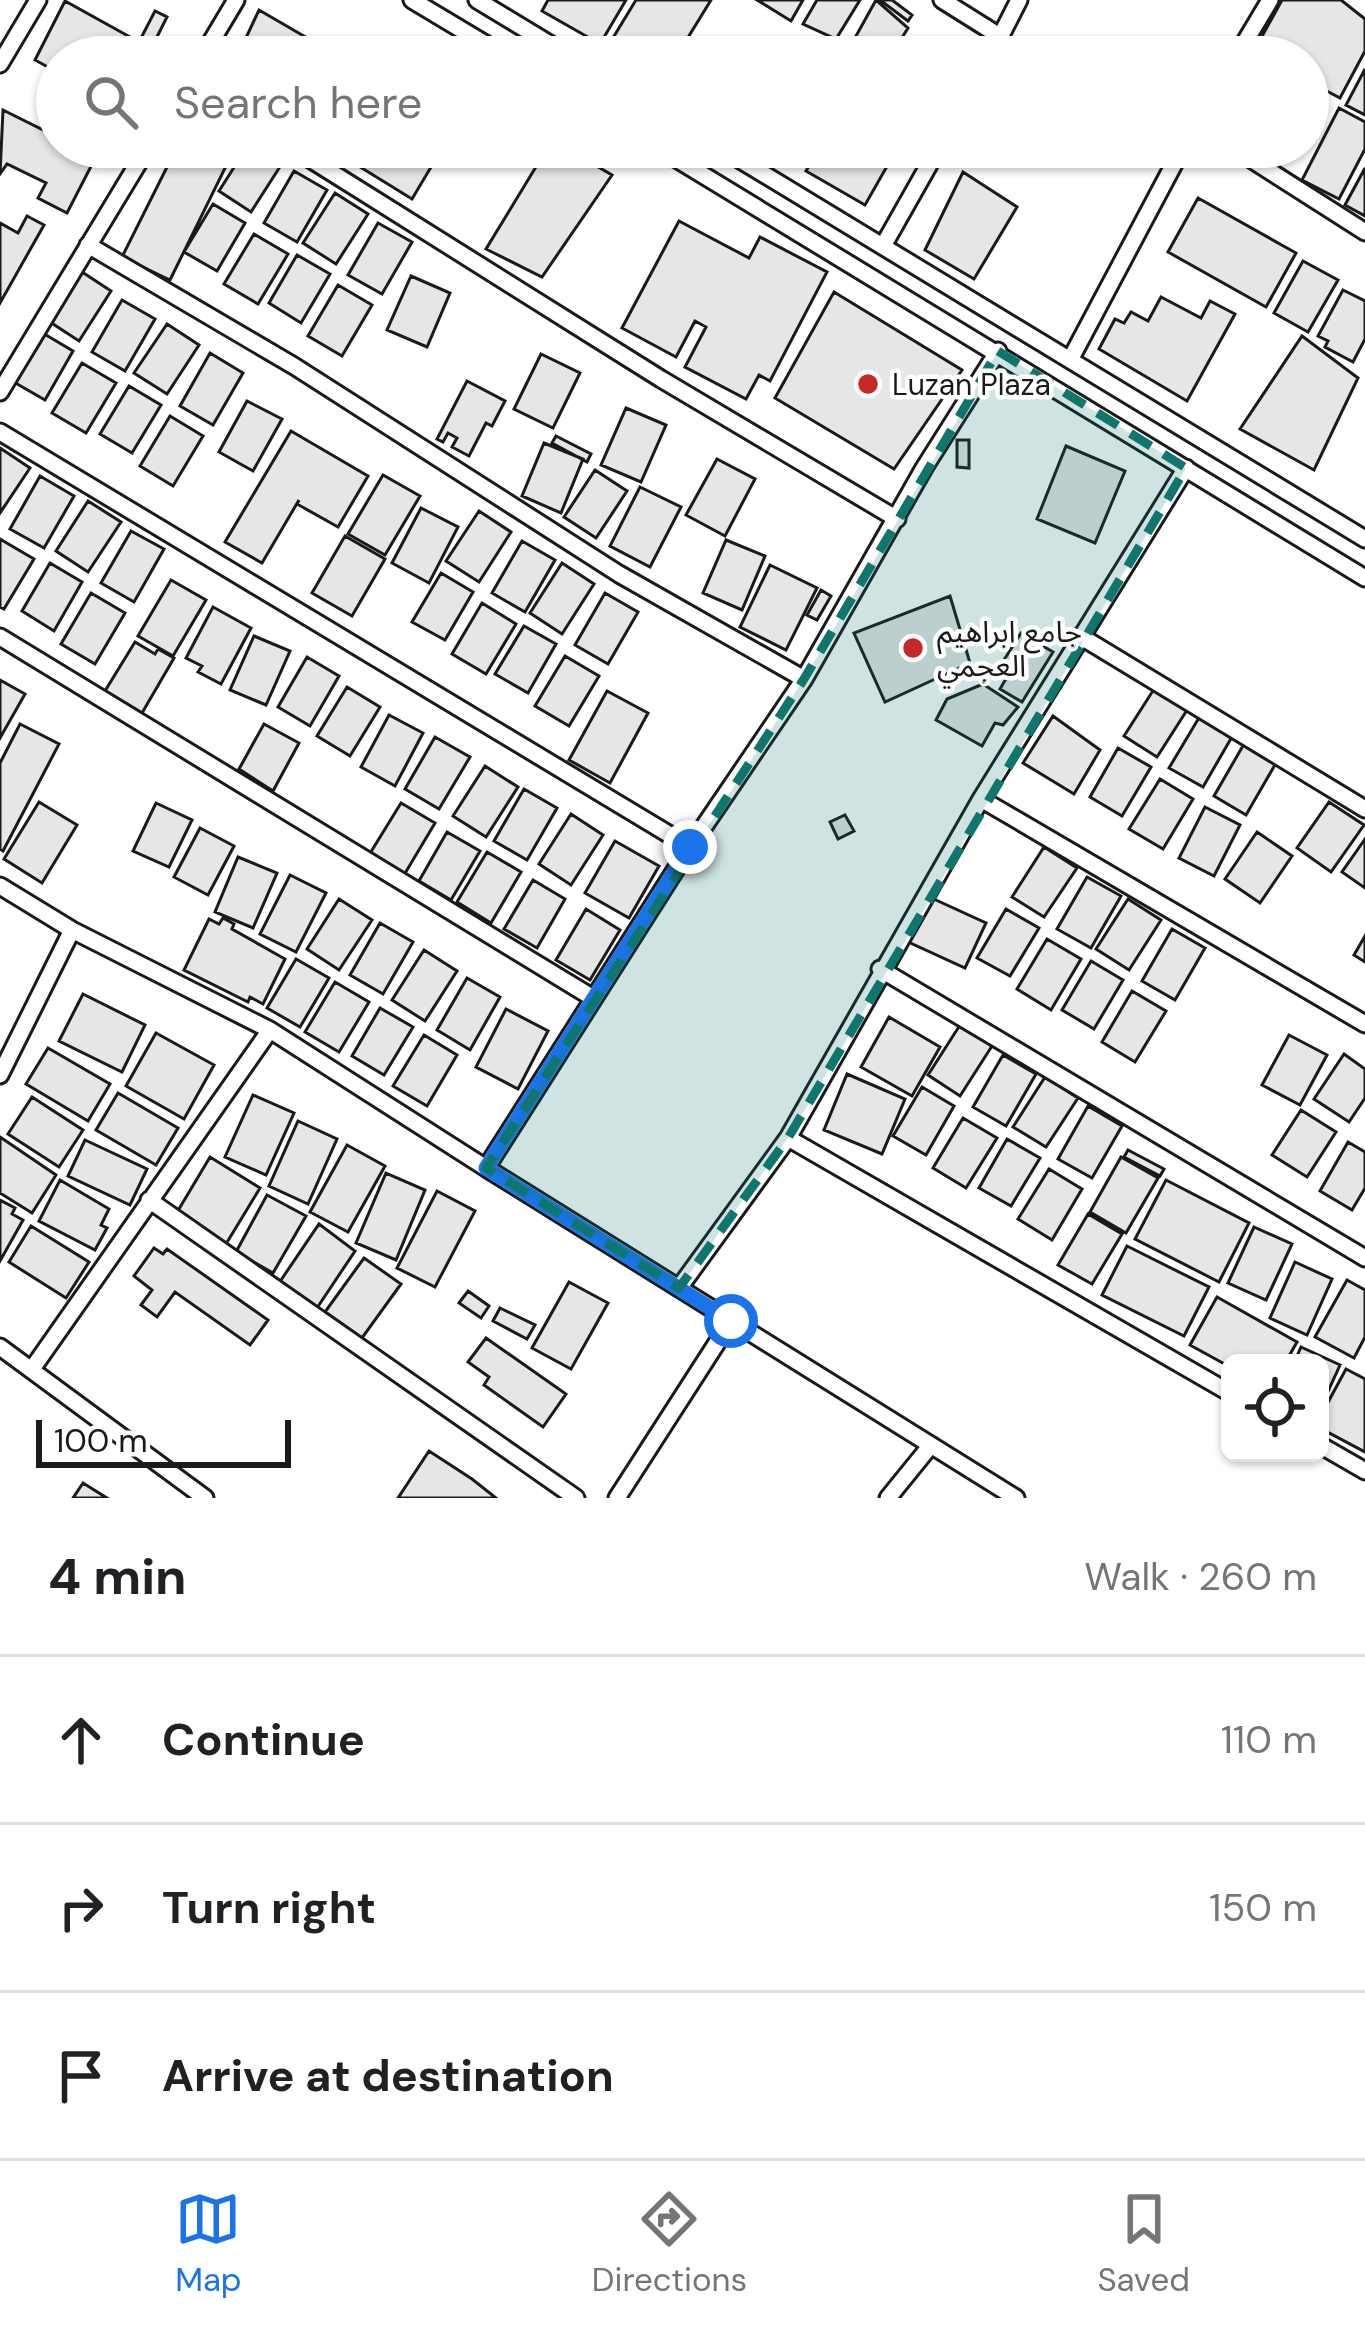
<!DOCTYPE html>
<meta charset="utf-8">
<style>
:root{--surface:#fff;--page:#f2f2f2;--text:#202124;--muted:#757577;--line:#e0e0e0;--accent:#1a73e8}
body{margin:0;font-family:"DM Sans","Noto Sans Arabic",sans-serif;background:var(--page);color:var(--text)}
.controls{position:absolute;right:36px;bottom:36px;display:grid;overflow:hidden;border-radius:18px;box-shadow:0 3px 9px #0004}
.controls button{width:108px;height:108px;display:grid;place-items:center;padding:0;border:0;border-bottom:3px solid var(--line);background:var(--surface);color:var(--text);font:60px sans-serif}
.scale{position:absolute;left:36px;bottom:30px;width:255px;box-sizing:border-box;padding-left:12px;border:6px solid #1a1a1a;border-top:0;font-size:33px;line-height:42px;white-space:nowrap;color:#1a1a1a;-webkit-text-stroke:9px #fff;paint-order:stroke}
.stop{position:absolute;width:36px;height:36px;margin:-27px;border:9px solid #1a73e8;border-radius:50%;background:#fff}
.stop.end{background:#1a73e8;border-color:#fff;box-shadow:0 3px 12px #0008}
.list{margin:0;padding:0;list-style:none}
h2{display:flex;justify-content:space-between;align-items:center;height:156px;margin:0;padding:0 48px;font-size:51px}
h2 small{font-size:39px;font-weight:400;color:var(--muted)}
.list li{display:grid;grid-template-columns:78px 1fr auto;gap:36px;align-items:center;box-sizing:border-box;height:168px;padding:0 48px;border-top:3px solid var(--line)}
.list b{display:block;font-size:45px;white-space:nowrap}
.list em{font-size:39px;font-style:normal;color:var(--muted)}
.icon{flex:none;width:66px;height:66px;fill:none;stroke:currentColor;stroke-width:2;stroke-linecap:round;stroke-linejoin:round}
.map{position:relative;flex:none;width:1365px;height:1498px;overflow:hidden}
.search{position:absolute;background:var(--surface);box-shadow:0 3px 9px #0004;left:36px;right:36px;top:36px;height:132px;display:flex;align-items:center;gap:30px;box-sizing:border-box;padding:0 42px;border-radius:66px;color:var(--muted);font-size:45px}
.sheet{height:660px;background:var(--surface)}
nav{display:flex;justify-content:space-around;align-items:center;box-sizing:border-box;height:168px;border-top:3px solid var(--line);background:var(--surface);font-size:33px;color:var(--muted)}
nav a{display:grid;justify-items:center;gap:6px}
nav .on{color:var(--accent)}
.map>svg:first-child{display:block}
.building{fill:#e6e6e6;stroke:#1a1a1a;stroke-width:3}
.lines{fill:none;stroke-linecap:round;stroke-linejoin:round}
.minor-casing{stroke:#1a1a1a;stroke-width:21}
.minor{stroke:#fff;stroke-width:15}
.route{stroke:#1a73e8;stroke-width:15}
.marked{fill:#0f766e;fill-opacity:0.2;stroke:#0f766e;stroke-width:9;stroke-dasharray:24 15;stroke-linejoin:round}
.poi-dot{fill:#c62828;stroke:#fff;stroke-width:4.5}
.labels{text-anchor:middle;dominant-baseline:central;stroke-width:9;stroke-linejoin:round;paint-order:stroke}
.poi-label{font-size:30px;fill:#1a1a1a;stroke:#fff;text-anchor:start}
</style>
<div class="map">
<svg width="1365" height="1498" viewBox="0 0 1365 1498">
<rect width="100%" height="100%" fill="#fff"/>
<path class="building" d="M548,0h78l-26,44 -58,-33z
M636,0h75l-35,57h-62l-9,-6z
M757,0h46l-12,21z
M817,0h43l-24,39 -33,-15z
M876,0l32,28 -18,29h-37l-7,-3z
M880,0h12l20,15 -4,6z
M1282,0h59l24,19v32l-25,47 -32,-17v-24h-38l-15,-8z
M65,1l74,41 16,-31 12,6 -20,40h-90v15l-22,-12z
M259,10l81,47h-103z
M913,38l35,19h-45z
M794,41l23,16h-32z
M1365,69v46l-19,-10z
M1339,108l26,14v27l-26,50 -37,-19z
M3,110l54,27v10h44l-34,66 -29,-15 8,-15 -39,-19 -7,10z
M177,147h15l14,7 3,-7 21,11 -60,122 -48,-23z
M247,147h13l23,15 -32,50 -32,-21z
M368,147h75l-31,52 -55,-34z
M548,147h16l48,28 -70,102 -56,-28z
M768,147h33l-6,10z
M820,147h78l-33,58 -59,-34z
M1365,168v48l-20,-11z
M294,171l33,19 -30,52 -33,-19z
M963,172l54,35 -43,72 -49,-29z
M335,193l33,21 -32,50 -33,-21z
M1198,198l98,55 -30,54 -98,-55z
M213,204l32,19 -28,48 -33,-19z
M27,216l17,9 -44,78v-80l18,10z
M679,221l70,37 11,-21 67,35 -57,109 -11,-6 -13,24 -61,-32 21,-40 -11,-6 -19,36 -54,-29z
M378,223l34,19 -30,52 -34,-19z
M254,234l34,20 -30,50 -34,-20z
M297,255l33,19 -29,49 -32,-20z
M1303,261l35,19 -30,52 -34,-19z
M79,270l32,21 -32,50 -32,-21z
M411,276l39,17 -23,54 -40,-17z
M338,285l34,20 -30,51 -34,-20z
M1343,290l22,11v38l-12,23 -28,-15 3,-6 -10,-5z
M834,292l128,78 -68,99 -119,-71z
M1161,297l40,21 9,-17 25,13 -48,87 -88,-52 16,-30 9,4 7,-11 17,9z
M122,300l33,19 -30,52 -33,-19z
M167,324l32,21 -32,49 -33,-21z
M41,332l32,19 -28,49 -33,-19z
M1302,336l56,42 -44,92 -74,-41z
M210,353l33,20 -30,52 -33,-19z
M541,354l39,19 -27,55 -39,-19z
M82,363l34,20 -30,50 -34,-20z
M467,381l38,20 -13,25 -6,-3 -17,33 -17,-9 5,-9 -9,-5 -5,9 -6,-3z
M129,386l32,19 -29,48 -32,-19z
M247,401l35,18 -29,52 -34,-19z
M626,408l40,17 -25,57 -40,-17z
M170,416l33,20 -30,50 -33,-20z
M291,431l77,45 -30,51 -41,-23 2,-4 -37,63 -37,-21z
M556,436l35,18 -4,8 -35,-19z
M957,440h12v28l-12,-1z
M544,443l39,16 -22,54 -39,-17z
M1066,446l59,25 -30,72 -58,-24z
M0,448l30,20 -30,45z
M717,459l38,20 -30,57 -39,-21z
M595,470l32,21 -31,47 -32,-21z
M383,475l37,21 -35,59 -37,-21z
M40,476l34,20 -30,52 -34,-19z
M640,487l41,20 -31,60 -40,-21z
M88,501l33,21 -33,50 -32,-21z
M421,508l37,19 -29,56 -37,-20z
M479,511l32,21 -32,50 -33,-21z
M131,531l33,18 -30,53 -33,-19z
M345,536l40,23 -33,57 -40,-23z
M0,539l34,20 -30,50 -4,-2z
M726,540l39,16 -23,54 -39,-17z
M522,541l33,19 -30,52 -33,-19z
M50,563l32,19 -28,49 -32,-20z
M562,563l32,21 -32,50 -32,-21z
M770,565l47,23 -31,62 -46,-23z
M441,573l32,19 -28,48 -33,-18z
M171,580l35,20 -33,56 -35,-20z
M821,590l10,6 -14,24 -10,-5z
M91,593l34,20 -30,51 -34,-20z
M605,593l33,19 -30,52 -33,-19z
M950,596l20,67 -85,39 -31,-69z
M482,603l34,21 -30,50 -34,-20z
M213,607l38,21 -30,56 -23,-12 4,-6 -16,-8z
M524,626l32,18 -28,49 -33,-19z
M1021,633l32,19 -31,50 -22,-13 7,-12 -10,-6z
M254,636l36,15 -24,54 -36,-15z
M135,642l20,12 3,-5 16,9 -32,55 -37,-22z
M565,656l34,20 -30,50 -34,-20z
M307,657l32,19 -29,50 -32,-19z
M0,680l25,14 -25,44z
M983,684l35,23 -15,18 -8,-2 -13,23 -46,-26 11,-21z
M1156,686l33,21 -32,50 -33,-21z
M347,687l33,20 -30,49 -33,-20z
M607,691l41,22 -38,70 -41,-23z
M389,715l34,18 -28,53 -34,-19z
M1053,716l47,34 -26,44 -51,-31z
M1200,716l33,19 -30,52 -34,-19z
M20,724l39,20 -56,107 -3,-2v-86z
M264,724l35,19 -26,48 -34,-22z
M435,737l35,20 -31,52 -34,-20z
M1244,744l32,19 -30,52 -32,-19z
M1118,748l33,19 -29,49 -32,-19z
M485,766l33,21 -32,50 -33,-21z
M1160,779l33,20 -30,50 -34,-20z
M524,789l33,19 -30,52 -33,-19z
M39,802l38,23 -35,58 -38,-24z
M1329,802l35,23 -33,47 -34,-24z
M156,803l36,17 -23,47 -36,-16z
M401,803l34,20 -31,52 -35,-20z
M1205,807l35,18 -26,51 -35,-18z
M571,814l32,21 -32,50 -32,-21z
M845,815l9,16 -16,8 -8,-17z
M200,828l34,18 -26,49 -34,-18z
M447,832l33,19 -29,49 -32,-19z
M1257,832l35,24 -32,47 -35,-24z
M1365,839v49l-23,-16z
M615,841l44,25 -30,52 -44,-25z
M1044,847l33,21 -33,49 -32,-20z
M487,852l34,20 -30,51 -34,-21z
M238,857l39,16 -24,55 -38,-16z
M290,875l36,18 -30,59 -36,-18z
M1087,877l34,19 -30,52 -34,-19z
M533,880l32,19 -28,49 -33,-19z
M925,895l61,28 -21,45 -61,-28z
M339,899l33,21 -33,50 -32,-21z
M1128,899l33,21 -32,50 -33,-21z
M586,909l34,21 -30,50 -34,-20z
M1006,909l33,19 -29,48 -33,-18z
M223,918l11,6 -2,5 53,30 -22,45 -13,-7 -2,5 -64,-32 25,-51 10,5z
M380,923l33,19 -30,52 -33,-19z
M1172,929l33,19 -30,52 -33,-19z
M1365,936v26l-11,-7z
M1047,939l34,20 -30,51 -34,-21z
M424,950l33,21 -32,50 -33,-21z
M296,959l33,19 -29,49 -33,-19z
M1091,961l32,19 -29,49 -32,-19z
M467,978l33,19 -30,53 -33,-20z
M335,982l34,20 -30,50 -34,-20z
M1132,991l34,20 -31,51 -33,-20z
M83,994l62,31 -23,47 -63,-31z
M380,1008l33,19 -29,48 -32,-19z
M506,1009l42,22 -30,58 -42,-22z
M889,1017l51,30 -28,49 -51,-29z
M960,1025l32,21 -32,50 -32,-21z
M156,1033l58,32 -30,54 -58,-33z
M424,1035l33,20 -30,51 -34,-20z
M1289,1035l38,20 -27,50 -38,-20z
M48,1048l62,36 -22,37 -62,-37z
M1344,1054l21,15v29l-16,24 -35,-23z
M1003,1055l33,19 -30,52 -33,-19z
M847,1074l58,25 -23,55 -58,-24z
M1045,1077l33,21 -32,49 -33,-20z
M922,1087l32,19 -28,49 -33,-19z
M118,1093l60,35 -22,37 -60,-35z
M253,1095l41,18 -28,62 -41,-18z
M32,1097l51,33 -24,37 -51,-33z
M1088,1106l34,20 -30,52 -34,-19z
M1301,1110l35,22 -29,45 -35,-22z
M963,1118l34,20 -31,50 -33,-20z
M298,1121l39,18 -29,65 -39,-18z
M0,1137l56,38 -24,38 -32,-20z
M1007,1139l33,19 -29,48 -32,-18z
M85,1140l62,29 -17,36 -62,-29z
M1348,1142l17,10v36l-13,22 -32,-19z
M347,1145l38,21 -37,66 -38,-20z
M1128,1150l36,19 -4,7 -36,-19z
M210,1157l50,31 -34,56 -50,-30z
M1121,1157l37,21 -32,55 -36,-21z
M1049,1169l33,20 -30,51 -34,-21z
M386,1173l39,17 -29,70 -40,-17z
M60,1180l49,29 -8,16 6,3 -12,22 -56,-29z
M1166,1180l83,43 -30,59 -84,-43z
M437,1191l38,20 -40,76 -38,-19z
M267,1195l39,21 -33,57 -37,-21z
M0,1200l15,8 -3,6 11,6 -23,41z
M1088,1214l34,20 -30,50 -34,-19z
M319,1224l36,27 -38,57 -38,-25z
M31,1226l58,36 -23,36 -57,-36z
M1254,1227l38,17 -26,56 -38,-17z
M1127,1246l82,41 -25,49 -82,-41z
M154,1248l9,6 4,-5 101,71 -18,25 -75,-53 -18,25 -16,-12 11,-15 -18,-14z
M364,1258l37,26 -39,54 -37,-26z
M1295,1262l37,17 -25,56 -37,-17z
M1347,1280l18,10v47l-11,21 -39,-21z
M569,1282l39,21 -37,66 -39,-21z
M468,1291l21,15 -8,12 -22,-15z
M1217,1297l80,45 -12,21h-55v4l-40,-22z
M500,1308l35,17 -8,14 -34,-18z
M486,1338l80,56 -23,33 -59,-42 5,-8 -21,-15z
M1301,1347l39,18 -20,44v-46h-26z
M1346,1369l19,10v73l-45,-24v-11z
M429,1451l43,28 24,19h-98z
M83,1483l24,15h-34z"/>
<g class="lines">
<g class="minor-casing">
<path id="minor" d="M412,0l95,57
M477,0l94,57
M942,0l59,37
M202,57l34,-57
M990,57l29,-57
M1236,57l34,-57
M0,64l38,-64
M291,147l370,232 236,140
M657,147l708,431
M719,147l646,392
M1232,147l133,85
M88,245l206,121 325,208 185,105
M883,246l56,-99
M998,351l-74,117 -120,211 -114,168 -204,321 530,330
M1070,360l113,-213
M0,392l148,-245
M0,432l690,415
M1080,636l285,173
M0,637l593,361
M981,799l384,225
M0,886l72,44 198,100 216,138
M880,969l485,289
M0,1075l72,-145
M788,1138l442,255
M149,1200l427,298
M679,1288l109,-150 193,-339 205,-331
M0,1347l205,151
M32,1369l238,-339
M1320,1445l45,26
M617,1498l114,-177
M888,1498l43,-53"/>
</g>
<use href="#minor" class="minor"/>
</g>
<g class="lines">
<path class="route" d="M690,847l-204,321 245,153"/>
</g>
<path class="marked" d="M998,351l188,117 -398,670 -109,150 -193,-120 318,-489z"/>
<g class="poi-dot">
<circle cx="868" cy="384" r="12"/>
<circle cx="913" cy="648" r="12"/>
</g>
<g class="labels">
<g class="poi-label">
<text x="892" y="384">Luzan Plaza</text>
<text x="937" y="631">جامع ابراهيم<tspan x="937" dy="34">العجمي</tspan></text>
</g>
</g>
</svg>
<div class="controls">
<button><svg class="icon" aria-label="locate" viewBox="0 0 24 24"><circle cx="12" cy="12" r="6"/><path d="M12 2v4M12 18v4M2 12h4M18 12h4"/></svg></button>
</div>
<div class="scale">100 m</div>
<div class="stop" style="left:731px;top:1321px"></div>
<div class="stop end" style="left:690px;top:847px"></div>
<div class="search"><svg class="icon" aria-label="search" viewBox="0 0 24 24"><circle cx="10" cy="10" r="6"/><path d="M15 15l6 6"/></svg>Search here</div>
</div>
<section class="sheet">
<h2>4 min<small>Walk · 260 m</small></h2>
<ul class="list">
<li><svg class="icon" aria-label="ahead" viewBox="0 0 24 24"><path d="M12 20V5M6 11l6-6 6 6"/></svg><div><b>Continue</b></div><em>110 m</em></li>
<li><svg class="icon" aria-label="right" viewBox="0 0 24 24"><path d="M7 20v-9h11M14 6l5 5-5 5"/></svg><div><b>Turn right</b></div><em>150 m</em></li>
<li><svg class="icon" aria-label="arrive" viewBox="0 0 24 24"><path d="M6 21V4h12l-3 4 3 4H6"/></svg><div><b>Arrive at destination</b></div></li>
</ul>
</section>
<nav>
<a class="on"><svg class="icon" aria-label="map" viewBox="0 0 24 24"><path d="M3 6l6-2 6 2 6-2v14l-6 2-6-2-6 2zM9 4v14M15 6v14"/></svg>Map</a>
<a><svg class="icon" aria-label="directions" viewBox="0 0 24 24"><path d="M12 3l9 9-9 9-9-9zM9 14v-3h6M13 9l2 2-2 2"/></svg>Directions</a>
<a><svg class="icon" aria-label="saved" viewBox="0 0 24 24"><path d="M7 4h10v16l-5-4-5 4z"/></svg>Saved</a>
</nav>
